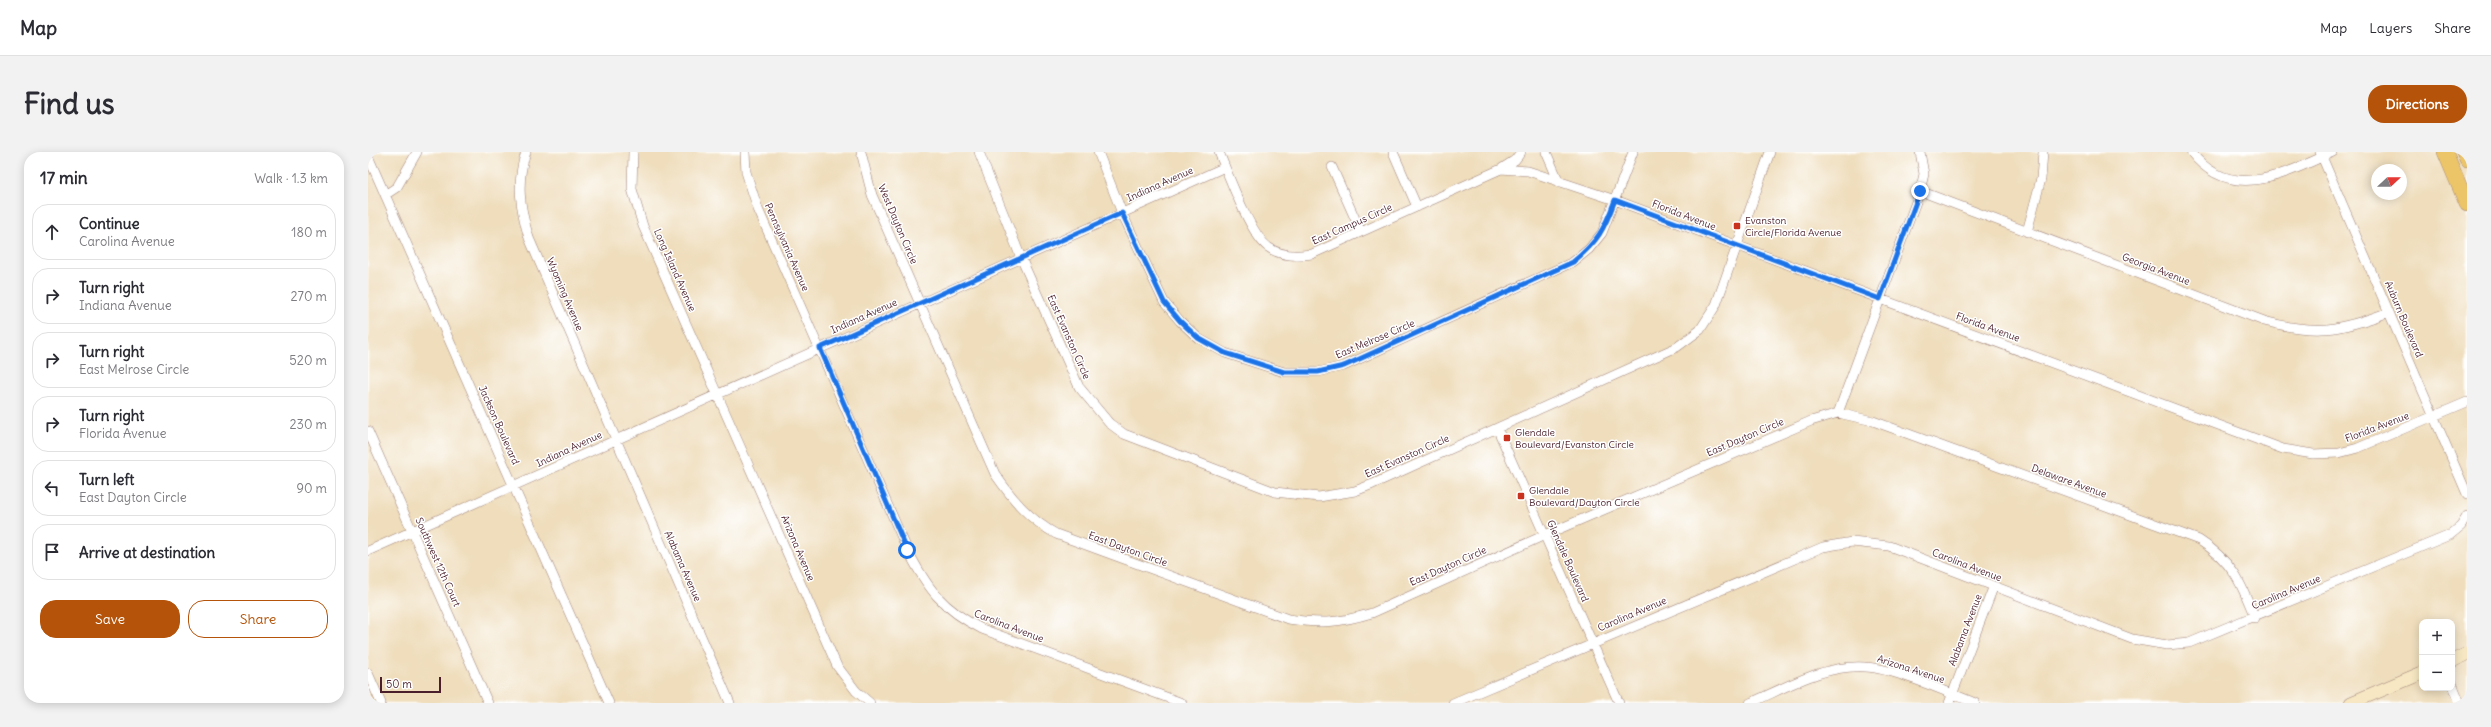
<!DOCTYPE html>
<meta charset="utf-8">
<style>
:root{--surface:#fff;--page:#f2f2f3;--text:#2b2b33;--muted:#7c7c81;--line:#e1e1e2;--accent:#b45309}
body{margin:0;font-family:Delius,sans-serif;background:var(--page);color:var(--text)}
.controls{position:absolute;right:12px;bottom:12px;display:grid;overflow:hidden;border-radius:8px;box-shadow:0 2px 10px #0003}
.controls button{width:36px;height:36px;display:grid;place-items:center;padding:0;border:0;border-bottom:1px solid var(--line);background:var(--surface);color:var(--text);font:20px sans-serif}
.compass{position:absolute;left:2003px;top:12px;width:36px;height:36px;border-radius:50%;background:var(--surface);box-shadow:0 2px 10px #0003;rotate:68deg}
.scale{position:absolute;left:12px;bottom:10px;width:61px;box-sizing:border-box;padding-left:4px;border:2px solid #4a1f2b;border-top:0;font-size:11px;line-height:14px;white-space:nowrap;color:#4a1f2b;-webkit-text-stroke:3px #fff;paint-order:stroke}
.stop{position:absolute;width:12px;height:12px;margin:-9px;border:3px solid #1a73e8;border-radius:50%;background:#fff}
.stop.end{background:#1a73e8;border-color:#fff;box-shadow:0 1px 4px #0008}
.list{margin:0;padding:0;list-style:none}
h2{display:flex;justify-content:space-between;align-items:center;height:52px;margin:0;padding:0 16px;font-size:17px}
h2 small{font-size:13px;font-weight:400;color:var(--muted)}
.list li{display:grid;grid-template-columns:26px 1fr auto;gap:12px;align-items:center;box-sizing:border-box;height:56px;margin:0 8px 8px;padding:0 8px;border:1px solid var(--line);border-radius:16px}
.list b{display:block;font-size:15px;white-space:nowrap}
.list p{margin:0;font-size:13px;white-space:nowrap;color:var(--muted)}
.list em{font-size:13px;font-style:normal;color:var(--muted)}
.actions{display:flex;gap:8px;padding:12px 16px}
.actions a{flex:1;padding:9px 0;border:1px solid var(--accent);border-radius:16px;text-align:center;font-size:14px;color:var(--accent)}
.actions .main{background:var(--accent);color:#fff}
.icon{flex:none;width:22px;height:22px;fill:none;stroke:currentColor;stroke-width:2;stroke-linecap:round;stroke-linejoin:round}
.map{position:relative;flex:none;width:2099px;height:551px;overflow:hidden;border-radius:16px}
header{display:flex;align-items:center;gap:24px;box-sizing:border-box;height:56px;padding:0 20px;background:var(--surface);border-bottom:1px solid var(--line)}
header strong{font-size:19px}
nav{display:flex;gap:22px;margin-inline-start:auto;font-size:14px}
.intro{display:flex;align-items:center;justify-content:space-between;box-sizing:border-box;height:96px;padding:0 24px}
h1{margin:0;font-size:28px}
.button{padding:10px 18px;border-radius:16px;background:var(--accent);color:#fff;font-size:14px;font-weight:700}
main{display:flex;gap:24px;padding:0 24px}
aside{flex:1;background:var(--surface);border-radius:16px;box-shadow:0 2px 10px #0003}
.map>svg:first-child{display:block}
.lines{fill:none;stroke-linecap:round;stroke-linejoin:round}
.minor-casing{stroke:#9c7e73;stroke-width:10}
.secondary-casing{stroke:#9c7e73;stroke-width:14}
.primary-casing{stroke:#9c7e73;stroke-width:16}
.minor{stroke:#fff;stroke-width:9}
.secondary{stroke:#f7e8c3;stroke-width:13}
.primary{stroke:#ecc569;stroke-width:15}
.route{stroke:#1a73e8;stroke-width:5}
.poi-dot{fill:#c8321e;stroke:#fff;stroke-width:1.5}
.labels{text-anchor:middle;dominant-baseline:central;stroke-width:3;stroke-linejoin:round;paint-order:stroke}
.street-label{font-size:10px;fill:#4a1f2b;stroke:#fff}
.poi-label{font-size:10px;fill:#4a1f2b;stroke:#fff;text-anchor:start}
</style>
<header>
<strong>Map</strong>
<nav><a>Map</a><a>Layers</a><a>Share</a></nav>
</header>
<div class="intro"><h1>Find us</h1><a class="button">Directions</a></div>
<main>
<aside>
<h2>17 min<small>Walk · 1.3 km</small></h2>
<ul class="list">
<li><svg class="icon" aria-label="ahead" viewBox="0 0 24 24"><path d="M12 20V5M6 11l6-6 6 6"/></svg><div><b>Continue</b><p>Carolina Avenue</p></div><em>180 m</em></li>
<li><svg class="icon" aria-label="right" viewBox="0 0 24 24"><path d="M7 20v-9h11M14 6l5 5-5 5"/></svg><div><b>Turn right</b><p>Indiana Avenue</p></div><em>270 m</em></li>
<li><svg class="icon" aria-label="right" viewBox="0 0 24 24"><path d="M7 20v-9h11M14 6l5 5-5 5"/></svg><div><b>Turn right</b><p>East Melrose Circle</p></div><em>520 m</em></li>
<li><svg class="icon" aria-label="right" viewBox="0 0 24 24"><path d="M7 20v-9h11M14 6l5 5-5 5"/></svg><div><b>Turn right</b><p>Florida Avenue</p></div><em>230 m</em></li>
<li><svg class="icon" aria-label="left" viewBox="0 0 24 24"><path d="M17 20v-9H6M10 6l-5 5 5 5"/></svg><div><b>Turn left</b><p>East Dayton Circle</p></div><em>90 m</em></li>
<li><svg class="icon" aria-label="arrive" viewBox="0 0 24 24"><path d="M6 21V4h12l-3 4 3 4H6"/></svg><div><b>Arrive at destination</b></div></li>
</ul>
<div class="actions"><a class="main">Save</a><a>Share</a></div>
</aside>
<div class="map">
<svg width="2099" height="551" viewBox="0 0 2099 551">
<rect width="100%" height="100%" fill="#fff"/>
<filter id="ink" filterUnits="userSpaceOnUse"><feTurbulence type="fractalNoise" baseFrequency=".025" numOctaves="2"/><feDisplacementMap in="SourceGraphic" scale="8" xChannelSelector="R" yChannelSelector="G"/><feConvolveMatrix kernelMatrix="1 2 1 2 8 2 1 2 1" color-interpolation-filters="sRGB"/></filter>
<filter id="wash" filterUnits="userSpaceOnUse"><feTurbulence type="fractalNoise" baseFrequency=".012" numOctaves="4" result="noise"/><feDisplacementMap in="SourceGraphic" scale="16" xChannelSelector="R" yChannelSelector="G"/><feGaussianBlur stdDeviation="0.9" result="paint"/><feColorMatrix in="noise" values="0 0 0 0 0 0 0 0 0 0 0 0 0 0 0 0 0 1.4 0 .05"/><feComposite in="paint" operator="in"/></filter>
<g filter="url(#wash)">
<rect width="100%" height="100%" fill="#efddbb"/>
</g>
<g filter="url(#ink)">
<g class="lines">
<g class="minor-casing">
<path id="minor" d="M158,0c-10,30 -6,56 3,86l201,465
M265,0l-1,37 11,37 194,440 19,25 14,12
M377,0l1,20 12,37 149,340c20,39 35,60 75,80l200,74
M493,0l11,43 123,279c18,26 34,45 61,60l232,85c34,5 51,4 84,-6l173,-78 266,-114 27,-8 82,-222 4,-17 -4,-22
M611,0l42,106 58,129 30,36 15,11 151,58 44,5 36,-6 18,-7 304,-137 23,-17 16,-25 54,-153
M730,0l24,61 42,89 16,19 18,17 27,15 59,19h34l26,-6 229,-104 16,-13 13,-16 31,-81
M851,0c9,22 31,82 49,95 13,10 30,9 44,7l189,-85 14,-9 6,-8
M1025,0l24,55
M1178,0l13,30
M1823,0c40,52 95,21 142,0
M1952,0l147,342
M0,4l241,547
M964,15l29,65
M1133,17l27,2 87,29 668,249 30,5 26,-1 19,-5 109,-46
M1552,39l344,130c52,14 75,10 125,-9
M17,43l12,-8 20,-35
M1659,80l14,-53 2,-27
M1470,261l35,8 326,119c33,21 42,42 56,78
M1129,276l122,275
M0,279l120,272
M0,399l857,-384
M0,521l13,30
M2084,531l8,20
M1085,551l370,-156 29,-5 37,4 243,93 35,6 22,-2 261,-108 11,-9 6,-10
M1382,551c35,-15 75,-39 115,-36 28,1 82,25 110,36
M1581,551l44,-115"/>
</g>
<g class="secondary-casing">
<path id="secondary" d="M2084,509l15,-7
M1983,551l71,-30"/>
</g>
<g class="primary-casing">
<path id="primary" d="M2077,0l22,52
M2096,0l3,7"/>
</g>
<use href="#minor" class="minor"/>
<use href="#secondary" class="secondary"/>
<use href="#primary" class="primary"/>
</g>
</g>
<g class="lines" filter="url(#ink)">
<path class="route" d="M539,398l-87,-202 302,-135 42,89 16,19 18,17 27,15 59,19h34l26,-6 229,-104c25,-21 31,-32 42,-62l265,99 40,-108"/>
</g>
<g class="poi-dot">
<rect x="1365" y="70" width="8" height="8" rx="2"/>
<rect x="1135" y="282" width="8" height="8" rx="2"/>
<rect x="1149" y="340" width="8" height="8" rx="2"/>
</g>
<g class="labels">
<g class="street-label">
<text transform="translate(792 32) rotate(-24)">Indiana Avenue</text>
<text transform="translate(1316 63) rotate(21)">Florida Avenue</text>
<text transform="translate(530 72) rotate(67)">West Dayton Circle</text>
<text transform="translate(984 72) rotate(-24)">East Campus Circle</text>
<text transform="translate(419 95) rotate(66)">Pennsylvania Avenue</text>
<text transform="translate(1788 117) rotate(21)">Georgia Avenue</text>
<text transform="translate(307 118) rotate(66)">Long Island Avenue</text>
<text transform="translate(197 142) rotate(67)">Wyoming Avenue</text>
<text transform="translate(496 164) rotate(-24)">Indiana Avenue</text>
<text transform="translate(2036 167) rotate(67)">Auburn Boulevard</text>
<text transform="translate(1620 175) rotate(20)">Florida Avenue</text>
<text transform="translate(701 185) rotate(66)">East Evanston Circle</text>
<text transform="translate(1007 187) rotate(-23)">East Melrose Circle</text>
<text transform="translate(131 273) rotate(66)">Jackson Boulevard</text>
<text transform="translate(2009 275) rotate(-21)">Florida Avenue</text>
<text transform="translate(1377 285) rotate(-23)">East Dayton Circle</text>
<text transform="translate(201 297) rotate(-25)">Indiana Avenue</text>
<text transform="translate(1039 304) rotate(-24)">East Evanston Circle</text>
<text transform="translate(1701 329) rotate(20)">Delaware Avenue</text>
<text transform="translate(430 396) rotate(67)">Arizona Avenue</text>
<text transform="translate(760 397) rotate(20)">East Dayton Circle</text>
<text transform="translate(1200 409) rotate(66)">Glendale Boulevard</text>
<text transform="translate(70 410) rotate(66)">Southwest 12th Court</text>
<text transform="translate(1599 413) rotate(21)">Carolina Avenue</text>
<text transform="translate(315 414) rotate(66)">Alabama Avenue</text>
<text transform="translate(1080 414) rotate(-24)">East Dayton Circle</text>
<text transform="translate(1918 440) rotate(-23)">Carolina Avenue</text>
<text transform="translate(1264 462) rotate(-23)">Carolina Avenue</text>
<text transform="translate(641 474) rotate(21)">Carolina Avenue</text>
<text transform="translate(1597 478) rotate(-69)">Alabama Avenue</text>
<text transform="translate(1543 517) rotate(18)">Arizona Avenue</text>
</g>
<g class="poi-label">
<text x="1377" y="68">Evanston<tspan x="1377" dy="12">Circle/Florida Avenue</tspan></text>
<text x="1147" y="280">Glendale<tspan x="1147" dy="12">Boulevard/Evanston Circle</tspan></text>
<text x="1161" y="338">Glendale<tspan x="1161" dy="12">Boulevard/Dayton Circle</tspan></text>
</g>
</g>
</svg>
<div class="controls">
<button>+</button>
<button>−</button>
</div>
<svg class="compass" viewBox="-18 -18 36 36"><path d="M0-13l5 13h-10z" fill="#e53935"/><path d="M0 13l5-13h-10z" fill="#7c7c81"/></svg>
<div class="scale">50 m</div>
<div class="stop" style="left:539px;top:398px"></div>
<div class="stop end" style="left:1552px;top:39px"></div>
</div>
</main>
